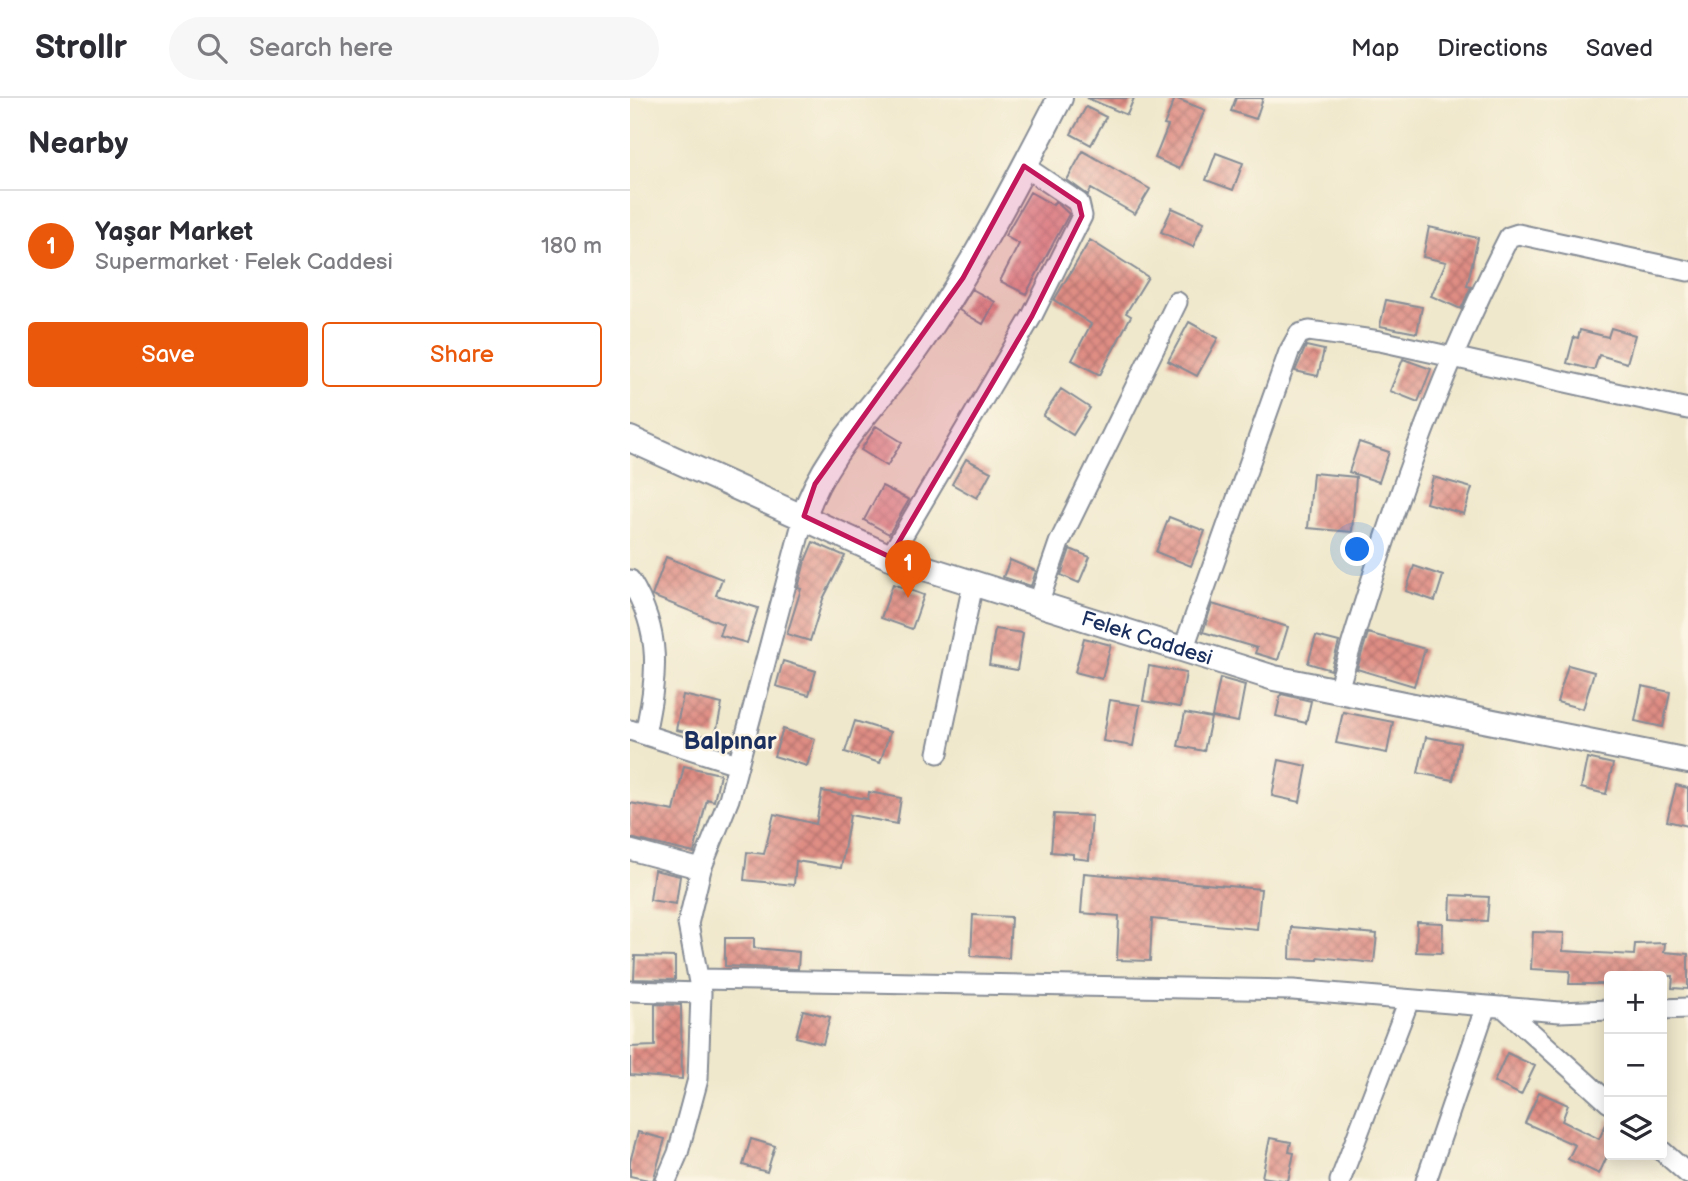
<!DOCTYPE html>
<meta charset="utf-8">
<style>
:root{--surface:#fff;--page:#f7f7f7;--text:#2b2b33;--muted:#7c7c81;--line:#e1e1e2;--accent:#ea580c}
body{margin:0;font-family:"Balsamiq Sans",sans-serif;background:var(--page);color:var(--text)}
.controls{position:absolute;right:21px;bottom:21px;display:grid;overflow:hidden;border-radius:7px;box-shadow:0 4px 18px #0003}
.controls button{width:63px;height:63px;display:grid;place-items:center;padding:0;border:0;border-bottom:2px solid var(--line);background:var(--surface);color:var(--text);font:35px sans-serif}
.you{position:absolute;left:728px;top:452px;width:24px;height:24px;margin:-18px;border:5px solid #fff;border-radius:50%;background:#1a73e8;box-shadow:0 0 0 10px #1a73e833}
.badge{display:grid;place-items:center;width:46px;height:46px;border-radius:50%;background:var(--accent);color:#fff;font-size:23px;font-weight:700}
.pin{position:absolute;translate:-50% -58px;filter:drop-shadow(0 2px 4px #0008)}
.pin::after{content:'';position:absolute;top:37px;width:24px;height:21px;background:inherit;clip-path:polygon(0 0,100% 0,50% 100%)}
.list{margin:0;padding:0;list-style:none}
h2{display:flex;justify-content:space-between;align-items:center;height:91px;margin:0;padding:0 28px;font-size:30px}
h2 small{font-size:23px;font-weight:400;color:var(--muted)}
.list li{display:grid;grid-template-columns:46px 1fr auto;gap:21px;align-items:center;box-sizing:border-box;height:112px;padding:0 28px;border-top:2px solid var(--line)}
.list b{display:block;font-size:26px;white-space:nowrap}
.list p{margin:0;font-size:23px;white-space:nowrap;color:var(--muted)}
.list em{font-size:23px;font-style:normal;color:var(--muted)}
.actions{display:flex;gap:14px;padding:21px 28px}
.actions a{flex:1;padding:16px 0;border:2px solid var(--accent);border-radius:7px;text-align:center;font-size:24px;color:var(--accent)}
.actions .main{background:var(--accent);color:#fff}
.icon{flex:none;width:38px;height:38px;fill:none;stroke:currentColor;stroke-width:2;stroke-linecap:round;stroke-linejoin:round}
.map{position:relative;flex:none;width:1058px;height:1083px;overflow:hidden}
header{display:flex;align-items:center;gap:42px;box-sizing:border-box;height:98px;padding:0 35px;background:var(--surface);border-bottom:2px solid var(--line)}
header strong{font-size:33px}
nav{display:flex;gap:38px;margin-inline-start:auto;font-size:24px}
.search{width:490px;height:63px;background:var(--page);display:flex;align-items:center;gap:18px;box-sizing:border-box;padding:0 24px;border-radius:38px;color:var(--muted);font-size:26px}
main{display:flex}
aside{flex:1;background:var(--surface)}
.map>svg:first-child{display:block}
.building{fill:url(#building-cross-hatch)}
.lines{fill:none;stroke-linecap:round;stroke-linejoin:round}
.minor-casing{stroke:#868c95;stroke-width:23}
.tertiary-casing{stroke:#868c95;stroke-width:28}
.minor{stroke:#fff;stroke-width:19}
.tertiary{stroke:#fff;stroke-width:24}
.marked{fill:#c2185b;fill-opacity:0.2;stroke:#c2185b;stroke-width:5;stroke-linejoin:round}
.labels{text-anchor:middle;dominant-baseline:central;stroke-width:5;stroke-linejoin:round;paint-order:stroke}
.street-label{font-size:21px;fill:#1b2f5e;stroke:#fcf5e5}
.quarter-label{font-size:24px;font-weight:bold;fill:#1b2f5e;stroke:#fcf5e5}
</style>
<header>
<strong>Strollr</strong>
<div class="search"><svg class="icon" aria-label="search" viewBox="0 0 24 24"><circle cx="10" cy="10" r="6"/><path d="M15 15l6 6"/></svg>Search here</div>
<nav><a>Map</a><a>Directions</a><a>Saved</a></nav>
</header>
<main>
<aside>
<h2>Nearby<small></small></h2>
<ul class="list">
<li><span class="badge">1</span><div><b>Yaşar Market</b><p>Supermarket · Felek Caddesi</p></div><em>180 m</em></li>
</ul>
<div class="actions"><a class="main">Save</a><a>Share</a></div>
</aside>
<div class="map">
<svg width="1058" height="1083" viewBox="0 0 1058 1083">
<defs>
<pattern id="building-cross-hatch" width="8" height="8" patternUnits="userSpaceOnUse" patternTransform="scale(1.75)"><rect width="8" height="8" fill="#e08e84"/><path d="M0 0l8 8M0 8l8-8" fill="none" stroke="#b5746f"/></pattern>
</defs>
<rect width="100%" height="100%" fill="#fcf5e5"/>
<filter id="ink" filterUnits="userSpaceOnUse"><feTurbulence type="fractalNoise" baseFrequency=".0143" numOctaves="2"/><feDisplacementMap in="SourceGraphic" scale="14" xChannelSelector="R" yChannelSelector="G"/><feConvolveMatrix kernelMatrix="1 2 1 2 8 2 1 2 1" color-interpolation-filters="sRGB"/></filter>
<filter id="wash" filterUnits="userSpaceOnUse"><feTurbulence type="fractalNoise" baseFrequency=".00686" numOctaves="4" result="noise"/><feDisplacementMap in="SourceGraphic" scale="28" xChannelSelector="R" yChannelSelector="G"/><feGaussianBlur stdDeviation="1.57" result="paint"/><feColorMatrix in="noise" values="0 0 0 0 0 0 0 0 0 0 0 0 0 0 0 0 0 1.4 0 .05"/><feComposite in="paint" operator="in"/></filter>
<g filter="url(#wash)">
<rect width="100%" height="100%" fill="#f0e8cc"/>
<g id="blocks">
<path class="building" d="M457,0h47l-7,17z
M545,0l30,12 -26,59 -24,-11 13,-32 -4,-1z
M606,0h27l-7,21 -25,-8z
M456,9l20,10 -15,28 -20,-11z
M453,53l67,38 -15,25 -44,-25 -3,6 -21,-15z
M586,55l27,10 -10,27 -27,-10z
M400,94l23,13 2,-4 14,13 -43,80 -26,-13 19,-37 -14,-8z
M542,110l32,14 -11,25 -32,-15z
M799,129l49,11 -11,48 4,1 -10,22 -30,-13 15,-34 -23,-5z
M460,142l58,37 -22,36 5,3 -31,59 -28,-15 19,-36 -37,-24z
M342,191l23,13 -12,22 -24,-14z
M756,202l36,7 -5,26 -37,-7z
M559,224l29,16 -21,38 -29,-15z
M981,230l24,7 -8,28 -28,-8 -5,15 -27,-7 7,-26 4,1 2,-8 28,7z
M676,248l18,4 -6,26 -23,-5z
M773,261l28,10 -13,33 -28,-11z
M431,291l29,19 -17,27 -30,-19z
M246,328l26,16 -15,24 -26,-16z
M729,344l30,10 -10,30 -30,-10z
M336,361l25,13 -14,26 -25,-14z
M683,375l43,4 -4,55 -44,-4z
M803,379l39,11 -8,26 -38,-11z
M252,388l27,14 -20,34 -25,-14z
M539,419l36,14 -14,35 -35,-14z
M183,444l32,14 -22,43 -13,42 -23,-7 14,-45 -3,-1 7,-27z
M440,451l20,8 -11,26 -18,-8z
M36,459l56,22 -6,16 42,13 -11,35 -28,-8 4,-11 -71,-28z
M380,462l26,11 -5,15 -28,-9z
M784,468l29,10 -8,25 -29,-10z
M263,486l31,11 -12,34 -31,-11z
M582,506l76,23 -10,33 -23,-7 2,-5 -54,-16z
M365,531l28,4 -6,37 -28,-5z
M738,535l57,16 -11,37 -57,-17z
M686,538l23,6 -8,28 -23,-7z
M454,540l27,7 -9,34 -27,-7z
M153,563l33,10 -7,24 -33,-9z
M938,567l26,7 -11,37 -26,-7z
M519,568l37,7 -6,34 -37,-6z
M590,580l25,7 -7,37 -26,-5z
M1012,588l28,6 -7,35 -28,-6z
M651,596l30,7 -5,22 -30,-7z
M53,597l39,9 -7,34 -39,-8z
M480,602l30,5 -7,41 -30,-5z
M713,614l50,10 -6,31 -51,-10z
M555,615l26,5 -7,33 -26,-5z
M225,623l35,11 -10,31 -35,-11z
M153,631l32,10 -8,27 -33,-10z
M796,639l34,6 -7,37 -35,-7z
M957,660l26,6 -7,30 -25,-6z
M649,662l28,6 -7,36 -28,-6z
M54,668l36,8 -6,27 -7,-2 -13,54 -64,-15v-35l44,8z
M1046,687l12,3v38l-21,-5z
M192,693l46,8 1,-7 32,6 -4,26 -47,-9 -9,53 -45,-7 -2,24 -50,-5 3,-28 17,2 10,-40 42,10z
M424,716l38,2 -3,44 -16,-2v-4l-22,-2z
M24,772l26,6 -4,28 -26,-4z
M454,775l177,16 -4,40 -105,-10 -2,42 -33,-1 2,-44 -38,-3z
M821,797l38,2 -2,24 -37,-2z
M343,817l38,2 -2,41 -38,-2z
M787,824l26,1 -1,30 -26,-1z
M661,829l86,7 -3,29 -56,-6v3l-28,-1z
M903,834l31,1 -1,18 71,4 1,-11 30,-1 -1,9 24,2v35l-16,-1 1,-12h-64v8h-40l1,-13 -39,-2z
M95,840h29v10l45,4 -1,17 -73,-3z
M5,858l40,1v23l-41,-1z
M25,906l26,1 1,74 -52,-4v-28l25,-1z
M173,912l27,7 -7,27 -27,-7z
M877,955l28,13 -14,29 -27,-13z
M909,994l29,13 -6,16 37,18 10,-21v34l-10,22 -31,-15 7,-14 -50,-22z
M8,1034l27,7 -12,42 -23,-5v-14z
M640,1040l21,4 -2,10 5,1 -6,28 -26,-4z
M121,1041l24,7 -8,26 -24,-7z"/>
</g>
</g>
<g filter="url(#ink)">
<use href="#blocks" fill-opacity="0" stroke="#868c95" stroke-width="2"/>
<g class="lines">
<g class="minor-casing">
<path id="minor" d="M260,459l142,-241 50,-100 -3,-13 -55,-37
M0,482c33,54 27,96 15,154
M408,506l21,-61 118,-241
M553,552l106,-298 10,-18 10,-3 71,10 308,68
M707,595c47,-159 96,-308 172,-456l9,-3 170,37
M0,632l107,34
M308,655l35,-169
M0,752l71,19 28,-70 75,-283
M69,881l594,11 267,22 49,-2
M0,893l71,2
M873,909l106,96
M1032,911l26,-1
M1032,1053l26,23
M36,1083l12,-28 20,-74 3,-86 -13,-69 13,-55
M710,1083l69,-181
M796,1083l60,-175"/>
</g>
<g class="tertiary-casing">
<g id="tertiary">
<path id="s1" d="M0,341l260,118 384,121 414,83"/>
<path d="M174,418c21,-64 71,-109 109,-163 57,-80 102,-168 147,-255"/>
</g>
</g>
<use href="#minor" class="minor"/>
<use href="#tertiary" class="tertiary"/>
</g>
</g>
<path class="marked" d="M394,68l55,37 3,13 -50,100 -142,241 -86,-41 11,-32 148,-206z"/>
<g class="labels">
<g class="street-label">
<text stroke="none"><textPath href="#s1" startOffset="555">Felek Caddesi</textPath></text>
</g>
<g class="quarter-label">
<text x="100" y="643">Balpınar</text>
</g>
</g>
</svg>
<div class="controls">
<button>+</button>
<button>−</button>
<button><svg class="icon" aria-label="layers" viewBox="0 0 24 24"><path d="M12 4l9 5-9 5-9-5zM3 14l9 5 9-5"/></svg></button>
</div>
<div class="you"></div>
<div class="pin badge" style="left:278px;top:500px">1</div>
</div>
</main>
